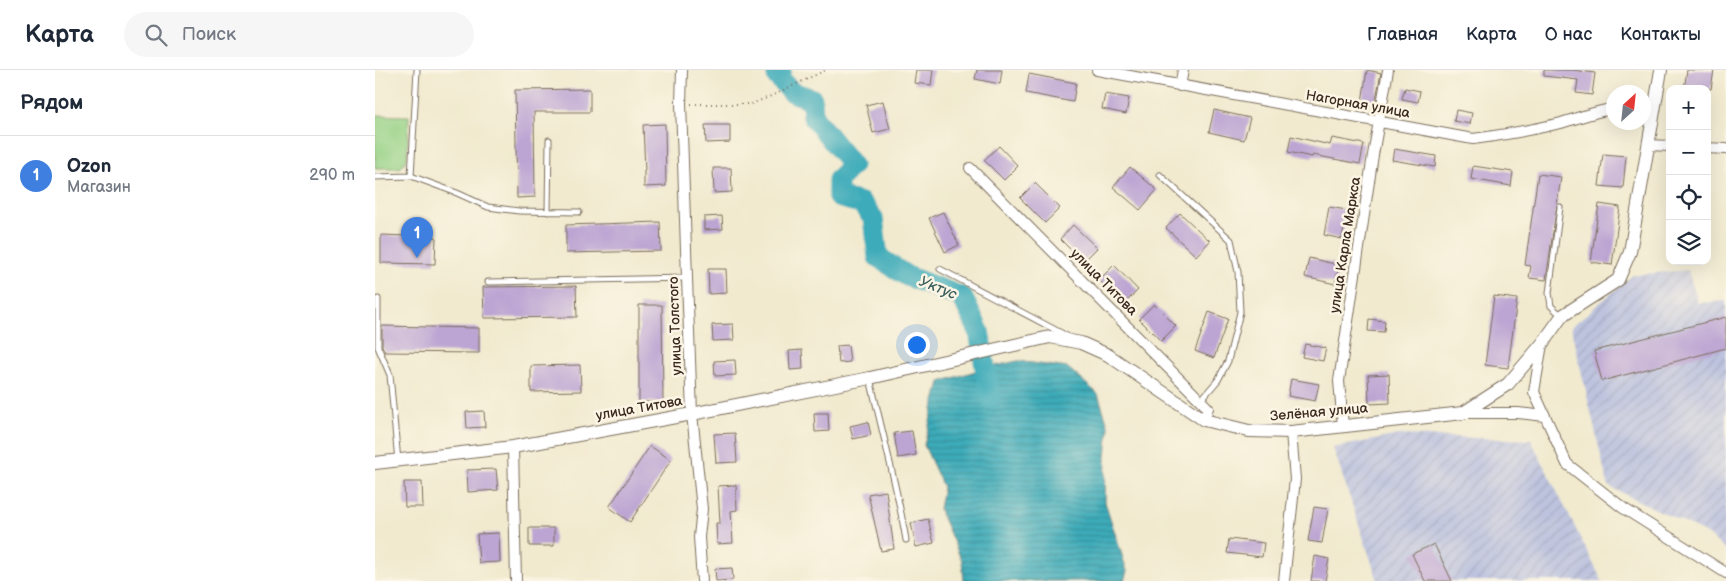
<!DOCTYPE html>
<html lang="ru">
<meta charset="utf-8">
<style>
:root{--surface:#fff;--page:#f6f6f7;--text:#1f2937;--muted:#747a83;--line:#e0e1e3;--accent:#0b8043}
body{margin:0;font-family:"Balsamiq Sans",sans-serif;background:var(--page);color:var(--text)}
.controls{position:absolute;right:15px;top:15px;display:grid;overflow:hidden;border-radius:10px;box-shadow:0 5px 20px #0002}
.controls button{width:45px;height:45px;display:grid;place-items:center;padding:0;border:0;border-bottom:1px solid var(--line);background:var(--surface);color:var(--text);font:25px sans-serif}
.compass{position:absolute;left:1231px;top:15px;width:45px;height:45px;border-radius:50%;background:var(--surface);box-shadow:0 5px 20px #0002;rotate:27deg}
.you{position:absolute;left:541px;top:274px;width:18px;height:18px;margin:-12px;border:4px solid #fff;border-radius:50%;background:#1a73e8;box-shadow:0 0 0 8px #1a73e833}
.badge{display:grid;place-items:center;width:32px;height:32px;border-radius:50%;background:var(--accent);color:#fff;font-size:16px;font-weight:700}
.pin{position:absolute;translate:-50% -41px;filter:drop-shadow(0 1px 2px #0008)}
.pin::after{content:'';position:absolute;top:26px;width:18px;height:15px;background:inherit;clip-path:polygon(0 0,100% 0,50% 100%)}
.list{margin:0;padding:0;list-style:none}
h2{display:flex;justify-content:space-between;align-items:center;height:65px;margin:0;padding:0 20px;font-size:21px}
h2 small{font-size:16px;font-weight:400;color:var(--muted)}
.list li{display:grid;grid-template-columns:32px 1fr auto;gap:15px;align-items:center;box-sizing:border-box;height:80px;padding:0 20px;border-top:1px solid var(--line)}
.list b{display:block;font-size:19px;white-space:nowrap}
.list p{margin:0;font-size:16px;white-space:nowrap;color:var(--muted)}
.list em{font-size:16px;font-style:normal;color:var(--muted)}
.icon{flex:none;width:28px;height:28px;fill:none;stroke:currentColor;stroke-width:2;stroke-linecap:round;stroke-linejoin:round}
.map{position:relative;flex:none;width:1351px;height:511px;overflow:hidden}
header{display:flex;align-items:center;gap:30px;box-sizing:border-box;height:70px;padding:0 25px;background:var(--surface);border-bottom:1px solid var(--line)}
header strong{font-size:24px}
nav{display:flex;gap:28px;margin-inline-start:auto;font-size:18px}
.search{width:350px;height:45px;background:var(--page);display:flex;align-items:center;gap:12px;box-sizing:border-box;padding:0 18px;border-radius:28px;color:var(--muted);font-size:19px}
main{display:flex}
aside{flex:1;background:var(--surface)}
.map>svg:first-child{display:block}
.industrial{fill:url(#industrial-furrows)}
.grass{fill:#95d185;stroke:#687e52}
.water{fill:url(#water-rules);stroke:#3c6a6c}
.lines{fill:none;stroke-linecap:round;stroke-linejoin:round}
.river{stroke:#3cabb9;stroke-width:21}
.building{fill:#bca5d3}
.service-casing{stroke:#7b6d5c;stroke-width:7}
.minor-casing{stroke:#7b6d5c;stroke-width:12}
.tertiary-casing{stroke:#7b6d5c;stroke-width:14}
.path{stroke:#7b6d5c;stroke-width:2;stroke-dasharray:1 4;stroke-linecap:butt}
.service{stroke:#fff;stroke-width:5}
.minor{stroke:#fff;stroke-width:10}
.tertiary{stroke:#fff;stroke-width:12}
.labels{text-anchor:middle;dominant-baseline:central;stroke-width:5;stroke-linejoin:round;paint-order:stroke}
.street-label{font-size:14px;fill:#3b2a1e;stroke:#fcf5e5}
.water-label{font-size:15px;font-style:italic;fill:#3b5e5c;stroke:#fcf5e5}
</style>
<header>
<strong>Карта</strong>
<div class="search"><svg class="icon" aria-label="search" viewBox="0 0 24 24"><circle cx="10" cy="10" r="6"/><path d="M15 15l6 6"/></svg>Поиск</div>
<nav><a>Главная</a><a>Карта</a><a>О нас</a><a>Контакты</a></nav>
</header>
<main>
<aside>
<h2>Рядом<small></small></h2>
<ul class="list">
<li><span class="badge" style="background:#3f7fe0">1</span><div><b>Ozon</b><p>Магазин</p></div><em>290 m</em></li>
</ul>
</aside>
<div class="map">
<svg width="1351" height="511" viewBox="0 0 1351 511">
<defs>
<pattern id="industrial-furrows" width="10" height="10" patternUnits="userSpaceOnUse" patternTransform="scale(1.25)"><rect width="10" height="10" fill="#bdc3de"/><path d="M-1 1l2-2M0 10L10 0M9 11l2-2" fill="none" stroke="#a3a8be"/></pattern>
<pattern id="water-rules" width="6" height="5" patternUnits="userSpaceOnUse" patternTransform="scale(1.25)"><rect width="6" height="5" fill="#3cabb9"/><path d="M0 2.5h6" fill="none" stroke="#348b96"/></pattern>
</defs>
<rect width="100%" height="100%" fill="#fcf5e5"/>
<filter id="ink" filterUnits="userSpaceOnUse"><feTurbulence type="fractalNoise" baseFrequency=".02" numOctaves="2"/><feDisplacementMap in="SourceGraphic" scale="10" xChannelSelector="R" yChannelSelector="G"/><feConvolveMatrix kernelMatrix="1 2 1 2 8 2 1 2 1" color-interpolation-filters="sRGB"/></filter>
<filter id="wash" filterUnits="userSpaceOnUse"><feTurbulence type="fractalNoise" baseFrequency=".0096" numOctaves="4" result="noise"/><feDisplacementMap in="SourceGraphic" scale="20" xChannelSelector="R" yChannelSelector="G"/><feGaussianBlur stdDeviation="1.12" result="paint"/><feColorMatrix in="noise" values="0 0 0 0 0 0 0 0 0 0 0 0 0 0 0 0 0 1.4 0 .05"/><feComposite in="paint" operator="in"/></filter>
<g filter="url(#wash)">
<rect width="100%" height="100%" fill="#f1eacf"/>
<path class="industrial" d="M1313,200l10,33 28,-2v250l-17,-16 -101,-49 -37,-159 62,-52z
M1024,365l132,5 71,141h-224l-45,-133z"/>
<path class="grass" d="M0,45l34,1 -2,43 -7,9h-25z"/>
<path class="water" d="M643,291l50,7 30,26 11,34 -3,29 -1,45 22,69 -3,10h-160l-2,-20 -23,-52 4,-22 -19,-42 16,-63 45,-14z"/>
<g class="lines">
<path class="river" d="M406,0l-4,6 15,16 20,7 1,18 39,48 -14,15v17l23,6 12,15 5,39 29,19 55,21 17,34 11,66"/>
</g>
<g id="blocks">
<path class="building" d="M541,0h17l-2,15 -17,-2z
M602,0h25l-2,14 -25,-5z
M992,0l14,3 -6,31 -13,-2z
M1169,0h29l22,3 -3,22 -16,-2 2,-13 -34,-4z
M1312,0h27l-3,19h-27z
M654,4l47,9 -3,19 -47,-9z
M1030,18l15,3 -2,11 -16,-3z
M215,19v23h-56l1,85 -18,1 -2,-108z
M730,24l24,4 -3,16 -24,-5z
M508,31l7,28 -17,4 -7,-28z
M839,40l36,8 -6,22 -35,-8z
M1081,40l16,3 -2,11 -16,-3z
M290,54l1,62 -22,1v-16h1l-2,-46z
M330,55h25v17l-24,1z
M916,66l39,9 2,-7 32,6 -4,20 -47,-9 -1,2 -24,-5z
M624,76l19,20 -14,14 -20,-20z
M1019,79l42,7 -1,11 -43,-7z
M1228,84l23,2 -3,32 -24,-2z
M1098,96l40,6 -2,14 -40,-7z
M755,97l27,23 -17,20 -27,-23z
M338,98h18l1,24 -18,1z
M1163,104l23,3 -15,103 -17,-2 2,-12 -6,-1z
M660,113l25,25 -15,15 -25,-25z
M1224,134l21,3 -8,58 -21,-3z
M954,137l18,3 -5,29 -18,-4z
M568,142l16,33 -14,7 -16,-34z
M805,143l30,28 -14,15 -30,-28z
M347,146l1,13 -19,1v-13z
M285,152l1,29 -95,2v-28z
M698,155l24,23 -14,14 -23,-23z
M6,165l55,2 -1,27 -54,-1z
M934,188l30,7 -4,19 -30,-7z
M739,195l24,25 -14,14 -25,-24z
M333,199h18l1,24 -18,1z
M201,216l1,31 -93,1 -1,-31z
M1119,226l23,3 -9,69 -23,-3z
M779,234l22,22 -15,15 -22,-22z
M264,235h23l1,97h-24z
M834,242l19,7 -14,39 -19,-7z
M1351,247v31l-124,33 -8,-30z
M994,249l16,2 -1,11 -16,-1z
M358,254l1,16 -21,1 -1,-16z
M7,256l97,2v25l-94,-1 -3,-6z
M930,274l21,4 -3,13 -21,-4z
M473,275l2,17 -11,1 -2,-17z
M427,280l1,19 -13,1 -1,-19z
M360,290l1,15 -21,1 -1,-15z
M205,295l1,26 -50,1v-26z
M1014,304l1,29 -21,1 -1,-29z
M916,309l28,5 -4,17 -27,-5z
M109,341l1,16 -18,1 -1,-16z
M439,343h14l1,18 -14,1z
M493,352l3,13 -18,4 -3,-13z
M537,361l4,24 -18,3 -4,-25z
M360,363l2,29 -21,1 -2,-29z
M275,376l21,14 -41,62 -21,-15z
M121,399l2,21 -30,2 -1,-22z
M29,412h18l1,25h-18z
M361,415l1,25 -6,1 2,32 -16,1 -1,-21h4l-2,-37z
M511,421l8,58 -13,2 -13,-57z
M939,437l14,2 -6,34 -14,-2z
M553,449l6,24 -18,4 -5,-24z
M154,458h25v18h-25z
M124,463l1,29 -21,1 -2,-29z
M854,469l35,4 -2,14 -35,-4z
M1059,474l18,37h-27l-13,-27z
M940,486l14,3 -4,22h-14z
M357,498l1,12 -17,1 -1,-12z"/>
</g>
</g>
<g filter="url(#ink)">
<use href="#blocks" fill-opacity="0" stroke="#7b6d5c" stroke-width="1"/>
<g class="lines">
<g class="service-casing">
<path id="service" d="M785,105l71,65 7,32 2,40 -12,49 -10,19 -18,21
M36,106l6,-106
M0,107l36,-1 46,17 31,14 31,4 60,1
M1185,137l-11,86 2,13 11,10
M173,142l1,-72
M565,199l127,67
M113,212l199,-4
M3,229v48l12,28 8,86
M495,308c12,54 27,108 36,162"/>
</g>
<g class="minor-casing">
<path id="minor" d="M307,0l-1,34 6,174 5,136 10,95 -3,28 3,44
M722,0l376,69c30,-4 59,-9 88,-16 18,-5 34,-12 52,-14
M805,16l3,-16
M1268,36l12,-1
M1274,75l21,1
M1332,78l19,1
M595,98l238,240 -4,12
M1167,274l-8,48 33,72 56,44 103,65
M1088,343h55l27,3
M968,356l-4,-45 34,-226 15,-85
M138,377l3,134
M909,511l11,-102 -4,-47"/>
</g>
<g class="tertiary-casing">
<path id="tertiary" d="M0,393l138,-16 179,-33 178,-36 180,-41 31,6 27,12 96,65 45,11 42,1 172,-19 45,-29 34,-40 20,-28 56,-36 12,-28 31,-182"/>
</g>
<path class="path" d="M316,34h60l18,-7 57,-27"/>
<use href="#service" class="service"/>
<use href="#minor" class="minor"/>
<use href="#tertiary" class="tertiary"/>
</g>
</g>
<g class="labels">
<g class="street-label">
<text transform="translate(983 34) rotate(10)">Нагорная улица</text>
<text transform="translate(970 175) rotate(-81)">улица Карла Маркса</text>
<text transform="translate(729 212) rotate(45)">улица Титова</text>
<text transform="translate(300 256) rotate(-92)">улица Толстого</text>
<text transform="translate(264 338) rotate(-10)">улица Титова</text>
<text transform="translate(944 342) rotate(-5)">Зелёная улица</text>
</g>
<g class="water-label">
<text transform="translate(563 218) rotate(22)">Уктус</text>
</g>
</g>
</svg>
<div class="controls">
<button>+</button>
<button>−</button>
<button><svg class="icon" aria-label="locate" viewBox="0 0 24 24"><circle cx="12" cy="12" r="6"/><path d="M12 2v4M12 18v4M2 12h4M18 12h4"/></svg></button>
<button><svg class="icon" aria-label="layers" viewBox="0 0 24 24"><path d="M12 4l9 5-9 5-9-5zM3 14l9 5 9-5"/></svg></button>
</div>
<svg class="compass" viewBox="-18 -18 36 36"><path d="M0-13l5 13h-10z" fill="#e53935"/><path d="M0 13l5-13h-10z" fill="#747a83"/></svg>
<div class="you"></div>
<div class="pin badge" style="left:42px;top:188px;background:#3f7fe0">1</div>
</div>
</main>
